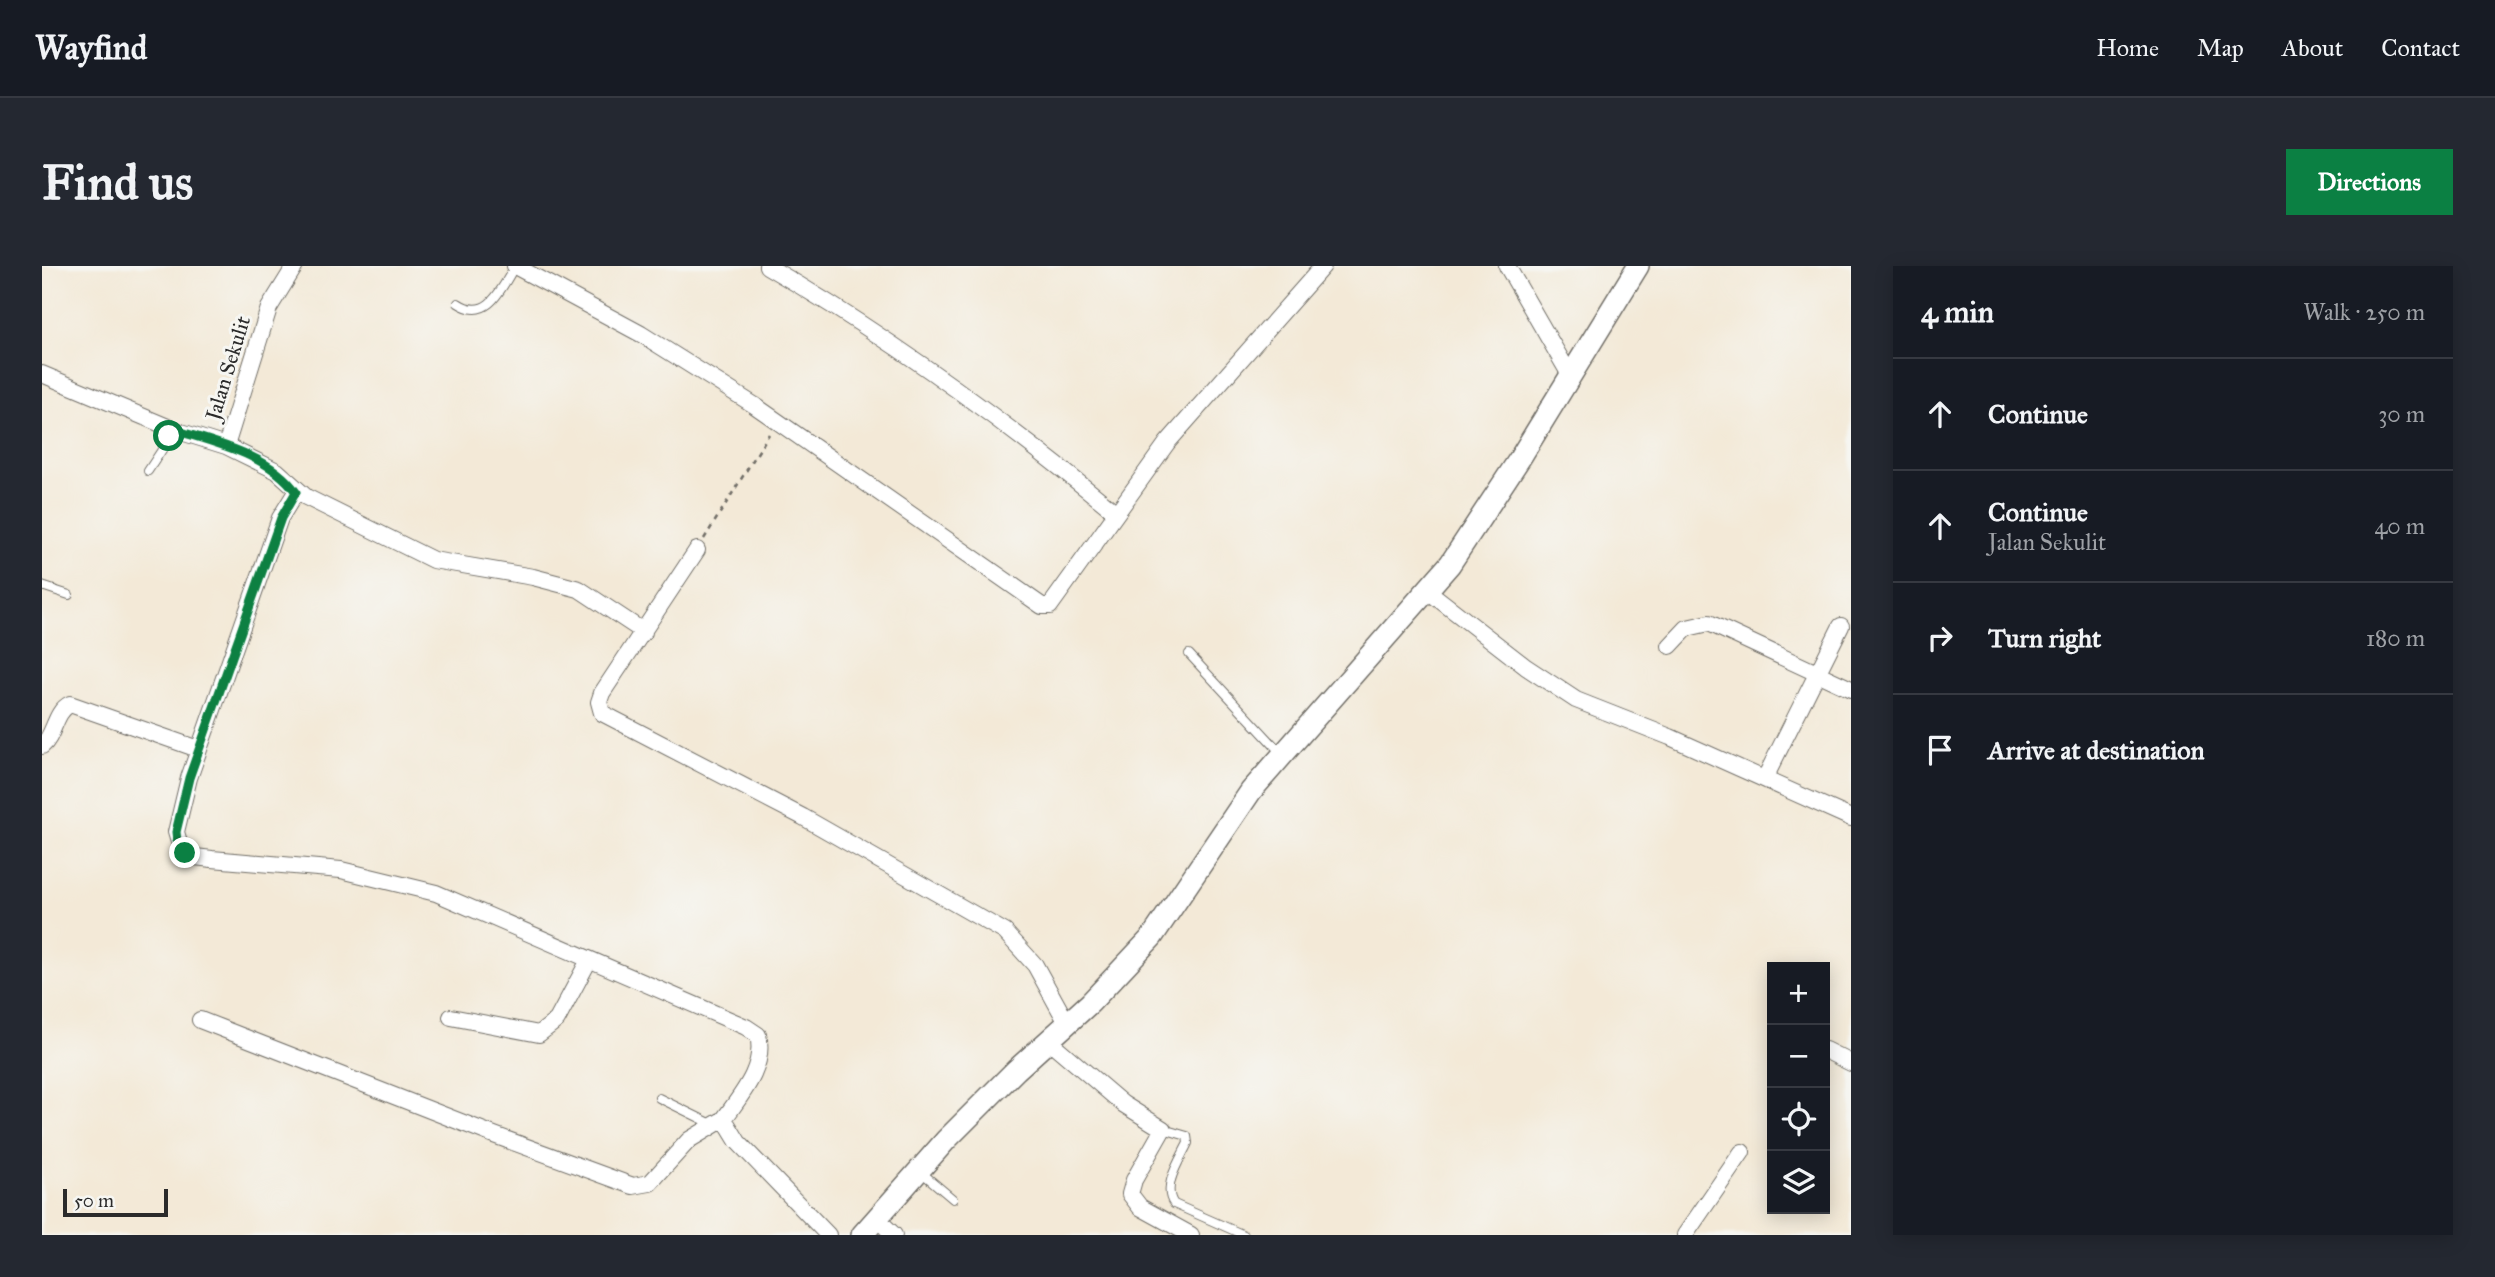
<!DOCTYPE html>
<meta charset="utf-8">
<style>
:root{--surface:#171b24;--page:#242831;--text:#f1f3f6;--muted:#9ea1a6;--line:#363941;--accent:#0b8043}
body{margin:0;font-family:"IM FELL Great Primer",serif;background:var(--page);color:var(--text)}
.controls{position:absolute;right:21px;bottom:21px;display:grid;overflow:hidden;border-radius:0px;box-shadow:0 4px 18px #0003}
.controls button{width:63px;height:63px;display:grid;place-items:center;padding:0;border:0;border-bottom:2px solid var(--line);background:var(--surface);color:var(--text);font:35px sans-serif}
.scale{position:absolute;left:21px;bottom:18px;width:105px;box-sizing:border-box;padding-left:7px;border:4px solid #2b2b2b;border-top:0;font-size:19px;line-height:24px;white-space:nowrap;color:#2b2b2b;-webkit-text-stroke:5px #f6f6f2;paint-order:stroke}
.stop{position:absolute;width:21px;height:21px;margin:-16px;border:5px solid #0b8043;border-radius:50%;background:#fff}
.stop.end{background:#0b8043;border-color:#fff;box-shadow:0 2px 7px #0008}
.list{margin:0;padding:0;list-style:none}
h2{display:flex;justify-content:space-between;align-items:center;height:91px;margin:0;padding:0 28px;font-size:30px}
h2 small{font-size:23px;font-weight:400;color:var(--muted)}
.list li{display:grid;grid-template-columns:46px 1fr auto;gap:21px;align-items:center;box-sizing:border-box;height:112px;padding:0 28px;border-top:2px solid var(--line)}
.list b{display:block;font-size:26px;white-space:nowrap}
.list p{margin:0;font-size:23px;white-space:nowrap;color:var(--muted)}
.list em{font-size:23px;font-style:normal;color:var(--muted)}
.icon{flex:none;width:38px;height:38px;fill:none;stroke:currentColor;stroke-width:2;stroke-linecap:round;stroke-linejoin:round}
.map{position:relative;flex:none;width:1809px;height:969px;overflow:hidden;border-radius:0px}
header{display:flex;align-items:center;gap:42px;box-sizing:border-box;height:98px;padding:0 35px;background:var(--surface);border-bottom:2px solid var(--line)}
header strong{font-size:33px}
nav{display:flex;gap:38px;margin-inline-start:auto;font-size:24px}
.intro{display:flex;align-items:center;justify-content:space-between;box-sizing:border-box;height:168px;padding:0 42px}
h1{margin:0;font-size:49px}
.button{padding:18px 32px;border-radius:0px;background:var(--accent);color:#fff;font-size:24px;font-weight:700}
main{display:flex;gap:42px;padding:0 42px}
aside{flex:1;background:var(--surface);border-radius:0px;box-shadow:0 4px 18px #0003}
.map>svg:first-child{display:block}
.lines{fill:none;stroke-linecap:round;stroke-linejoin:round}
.service-casing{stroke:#716e67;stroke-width:10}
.minor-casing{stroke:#716e67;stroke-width:18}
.tertiary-casing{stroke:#716e67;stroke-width:24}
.path{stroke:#716e67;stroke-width:2.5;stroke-dasharray:5 5;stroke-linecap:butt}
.service{stroke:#fff;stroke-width:8}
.minor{stroke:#fff;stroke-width:16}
.tertiary{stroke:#fff;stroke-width:21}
.route{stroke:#0b8043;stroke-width:9}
.labels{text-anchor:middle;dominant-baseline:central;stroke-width:6;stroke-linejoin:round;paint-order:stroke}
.street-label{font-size:21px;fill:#2b2b2b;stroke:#f6f6f2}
</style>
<header>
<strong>Wayfind</strong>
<nav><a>Home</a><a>Map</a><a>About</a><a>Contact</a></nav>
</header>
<div class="intro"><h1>Find us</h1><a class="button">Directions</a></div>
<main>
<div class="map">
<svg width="1809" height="969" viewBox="0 0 1809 969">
<rect width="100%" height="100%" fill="#f6f6f2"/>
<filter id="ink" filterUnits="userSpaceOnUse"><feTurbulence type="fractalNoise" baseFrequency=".0143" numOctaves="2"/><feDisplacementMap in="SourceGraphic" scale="14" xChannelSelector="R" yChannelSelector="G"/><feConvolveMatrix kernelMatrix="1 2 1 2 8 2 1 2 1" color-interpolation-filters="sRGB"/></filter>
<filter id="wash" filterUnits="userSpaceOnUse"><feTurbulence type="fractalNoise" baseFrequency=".00686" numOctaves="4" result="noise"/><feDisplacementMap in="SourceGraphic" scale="28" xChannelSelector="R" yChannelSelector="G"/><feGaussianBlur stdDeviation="1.57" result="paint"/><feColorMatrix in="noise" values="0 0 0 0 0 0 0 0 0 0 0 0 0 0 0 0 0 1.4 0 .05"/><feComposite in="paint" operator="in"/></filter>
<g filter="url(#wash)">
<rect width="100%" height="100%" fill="#f3e9d7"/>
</g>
<g filter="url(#ink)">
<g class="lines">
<g class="service-casing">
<path id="service" d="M416,37c30,20 44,-16 57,-37
M106,205l27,-41
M0,320l27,9
M1147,388l93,100
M617,832l53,26
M1121,863l24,7 1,7c-8,17 -27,44 -14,61l70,31
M879,906l32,27"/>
</g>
<g class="minor-casing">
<path id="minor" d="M253,0l-26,42 -43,138 51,25 29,26 127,63 100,17 46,12 65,43
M473,0l126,68 113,71 288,201h8l117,-163 156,-177
M725,0c124,72 238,155 349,247
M1465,0l63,109
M0,108l133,56 51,16
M254,226l-16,26 -91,260 -13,54 5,17 14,8 17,2 129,11 95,23 310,134 12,8c8,32 -17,60 -34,84l14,23 90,93
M655,284l-95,143 -3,9 3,11 201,104 202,115 30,33 32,58
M1386,325l98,76 50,33 94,37 181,81
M1628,380l17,-18 22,-5 142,66
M0,480c13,-11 12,-34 28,-42l128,45
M1723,512l76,-152
M409,751l88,17 18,-14 32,-60
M158,754l294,115 139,51 17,-3 39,-43 35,-21
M1006,774l75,64 40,25 -29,51 -4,14 10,13 51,28
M1783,784l26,13
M834,952l18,17
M1643,969l57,-83"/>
</g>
<g class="tertiary-casing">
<path id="tertiary" d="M820,969l84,-95 70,-70 74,-67 62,-66 99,-146 199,-227 70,-106 118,-192"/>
</g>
<path class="path" d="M662,273l65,-105"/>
<use href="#service" class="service"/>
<use href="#minor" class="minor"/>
<use href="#tertiary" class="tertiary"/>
</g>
</g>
<g class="lines" filter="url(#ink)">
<path class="route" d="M127,170l6,-6c41,13 95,25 121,62l-15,26 -92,260 -13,54 1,9 8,12"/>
</g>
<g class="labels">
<g class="street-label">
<text transform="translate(186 102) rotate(-73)">Jalan Sekulit</text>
</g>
</g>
</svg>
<div class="controls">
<button>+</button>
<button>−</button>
<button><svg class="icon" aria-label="locate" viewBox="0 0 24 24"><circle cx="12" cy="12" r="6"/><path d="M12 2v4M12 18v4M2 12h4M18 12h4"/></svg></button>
<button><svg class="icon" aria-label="layers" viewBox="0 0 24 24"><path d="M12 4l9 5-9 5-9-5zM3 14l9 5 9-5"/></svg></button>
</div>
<div class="scale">50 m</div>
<div class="stop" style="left:127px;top:170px"></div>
<div class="stop end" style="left:143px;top:587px"></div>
</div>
<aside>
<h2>4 min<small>Walk · 250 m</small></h2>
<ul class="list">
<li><svg class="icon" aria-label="ahead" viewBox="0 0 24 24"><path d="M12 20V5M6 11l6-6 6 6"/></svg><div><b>Continue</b></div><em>30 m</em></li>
<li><svg class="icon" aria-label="ahead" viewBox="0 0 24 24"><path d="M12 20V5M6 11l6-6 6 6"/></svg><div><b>Continue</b><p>Jalan Sekulit</p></div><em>40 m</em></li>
<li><svg class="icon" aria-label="right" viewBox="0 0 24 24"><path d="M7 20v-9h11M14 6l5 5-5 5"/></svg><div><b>Turn right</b></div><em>180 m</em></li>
<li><svg class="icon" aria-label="arrive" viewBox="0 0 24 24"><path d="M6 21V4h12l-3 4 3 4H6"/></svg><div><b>Arrive at destination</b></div></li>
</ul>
</aside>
</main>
